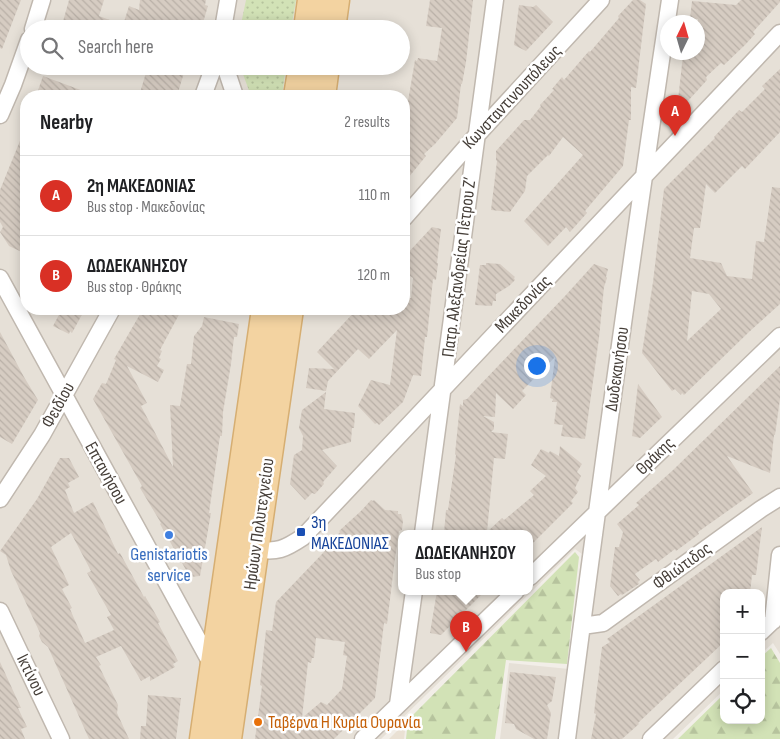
<!DOCTYPE html>
<meta charset="utf-8">
<style>
:root{--surface:#fff;--page:#f6f6f6;--text:#202124;--muted:#757577;--line:#e0e0e0;--accent:#d93025}
body{margin:0;font-family:"Sofia Sans Condensed",sans-serif;background:var(--page);color:var(--text)}
.controls{position:absolute;right:15px;bottom:15px;display:grid;overflow:hidden;border-radius:10px;box-shadow:0 2px 12px #0003}
.controls button{width:45px;height:45px;display:grid;place-items:center;padding:0;border:0;border-bottom:1px solid var(--line);background:var(--surface);color:var(--text);font:25px sans-serif}
.compass{position:absolute;left:660px;top:15px;width:45px;height:45px;border-radius:50%;background:var(--surface);box-shadow:0 2px 12px #0003;rotate:5deg}
.you{position:absolute;left:536px;top:365px;width:18px;height:18px;margin:-12px;border:4px solid #fff;border-radius:50%;background:#1a73e8;box-shadow:0 0 0 8px #1a73e833}
.badge{display:grid;place-items:center;width:32px;height:32px;border-radius:50%;background:var(--accent);color:#fff;font-size:16px;font-weight:700}
.pin{position:absolute;translate:-50% -41px;filter:drop-shadow(0 1px 2px #0008)}
.pin::after{content:'';position:absolute;top:26px;width:18px;height:15px;background:inherit;clip-path:polygon(0 0,100% 0,50% 100%)}
.popup{position:absolute;left:398px;top:530px;width:135px;height:65px;box-sizing:border-box;display:grid;place-content:center;border-radius:10px;background:var(--surface);filter:drop-shadow(0 1px 4px #0005);font-size:16px;white-space:nowrap;color:var(--muted)}
.popup b{font-size:19px;color:var(--text)}
.popup::after{content:'';position:absolute;left:50%;top:100%;margin-left:-10px;border:10px solid transparent;border-top-color:var(--surface)}
.list{margin:0;padding:0;list-style:none}
h2{display:flex;justify-content:space-between;align-items:center;height:65px;margin:0;padding:0 20px;font-size:21px}
h2 small{font-size:16px;font-weight:400;color:var(--muted)}
.list li{display:grid;grid-template-columns:32px 1fr auto;gap:15px;align-items:center;box-sizing:border-box;height:80px;padding:0 20px;border-top:1px solid var(--line)}
.list b{display:block;font-size:19px;white-space:nowrap}
.list p{margin:0;font-size:16px;white-space:nowrap;color:var(--muted)}
.list em{font-size:16px;font-style:normal;color:var(--muted)}
.icon{flex:none;width:28px;height:28px;fill:none;stroke:currentColor;stroke-width:2;stroke-linecap:round;stroke-linejoin:round}
.map{position:relative;flex:none;width:780px;height:739px;overflow:hidden}
.search{position:absolute;background:var(--surface);box-shadow:0 2px 12px #0003;left:20px;top:20px;width:390px;height:55px;display:flex;align-items:center;gap:12px;box-sizing:border-box;padding:0 18px;border-radius:28px;color:var(--muted);font-size:19px}
.panel{position:absolute;background:var(--surface);box-shadow:0 2px 12px #0003;left:20px;top:90px;width:390px;height:225px;border-radius:20px}
.map>svg:first-child{display:block}
.residential{fill:#e6e0d7;fill-rule:evenodd}
.education{fill:#eae1d4}
.forest{fill:url(#forest-firs)}
.park{fill:url(#park-dots)}
.building{fill:url(#building-back-hatch);fill-rule:evenodd}
.lines{fill:none;stroke-linecap:round;stroke-linejoin:round}
.minor-casing{stroke:#c0b8af;stroke-width:19}
.primary-casing{stroke:#d6ae72;stroke-width:29}
.minor{stroke:#fff;stroke-width:16}
.primary{stroke:#f3d3a1;stroke-width:26}
.transit-dot{fill:#1a4fb4;stroke:#fff;stroke-width:2}
.shop-dot{fill:#3f7fe0;stroke:#fff;stroke-width:2}
.food-dot{fill:#e8710a;stroke:#fff;stroke-width:2}
.labels{text-anchor:middle;dominant-baseline:central;stroke-width:5;stroke-linejoin:round;paint-order:stroke}
.street-label{font-size:18px;fill:#453e38;stroke:#fff}
.transit-label{font-size:18px;fill:#164399;stroke:#fff;text-anchor:start}
.shop-label{font-size:18px;fill:#366cbe;stroke:#fff}
.food-label{font-size:18px;fill:#c56008;stroke:#fff;text-anchor:start}
</style>
<div class="map">
<svg width="780" height="739" viewBox="0 0 780 739">
<defs>
<pattern id="forest-firs" width="22" height="20" patternUnits="userSpaceOnUse" patternTransform="scale(1.25)"><rect width="22" height="20" fill="#d2e2b6"/><path d="M5 1l3.5 6h-7zM16 11l3.5 6h-7z" fill="#b6c39d"/></pattern>
<pattern id="park-dots" width="8" height="8" patternUnits="userSpaceOnUse" patternTransform="scale(1.25)"><rect width="8" height="8" fill="#d2e2b6"/><path d="M2 2h.1M6 6h.1" fill="none" stroke="#b6c39d" stroke-width="1.8" stroke-linecap="round"/></pattern>
<pattern id="building-back-hatch" width="6" height="6" patternUnits="userSpaceOnUse" patternTransform="scale(1.25)"><rect width="6" height="6" fill="#d6ccc2"/><path d="M-1 5l2 2M0 0l6 6M5-1l2 2" fill="none" stroke="#b9b0a7"/></pattern>
</defs>
<rect width="100%" height="100%" fill="#f2eee8"/>
<path class="residential" d="M0,0h301l-4,29h-268v37h262l-4,30h-261v213h231l-62,430h-195z
M349,0h431v654l-7,-11 -12,11v-61h-37v97l-51,49h-173l9,-76 60,6 13,-115 -7,-5 -194,190h-142l64,-430h101v-213h-69l4,-30h62v-37h-57zM668,22h30v30h-30zM402,533h128v58h-128z"/>
<path class="education" d="M406,722l-2,17h-15z"/>
<path class="forest" d="M575,552l4,5 -12,107 -61,-4 -11,79h-89l2,-19z
M771,648l9,15v76h-102l46,-45v26h37v-63z"/>
<path class="park" d="M246,0h50l-5,29h-51z
M240,66h46l-4,30h-31z"/>
<path class="building" d="M0,0h21l-19,49 -2,-1z
M69,0h35l-5,16 24,9 6,-19 10,4 1,-10h66l-1,5 3,1 -7,23h-132l-7,-4z
M430,0h43l-7,62 -4,22h-1l-4,34 -22,26 -11,10 2,2 -22,27v-72l2,2 9,-53 2,1 1,-3 19,3 5,-33 -16,-2z
M633,0h7l6,4 -10,84 -5,-1v33h-2l-6,46 -38,45 2,2 -17,19 -4,-5 -18,19 -24,-25 59,-66 -20,-18 -14,19 -1,-1 -21,21 -2,15 -15,21 -19,-2 6,-49 -1,-1v-9l28,-31h6l11,-14 -1,-1 14,-15 -2,-1 10,-12 2,3 25,-29 1,1 29,-34 -1,-2z
M741,0h39v2l-27,30 2,2 -10,11 -21,20 -3,-2 -15,14 1,3 -19,21 -10,-1 5,-45 4,1 1,-3 10,1v-35h-8l2,-18 44,4z
M519,5l14,2 3,-2 17,17 -27,29 -12,-6z
M148,66h38l-9,30h-38z
M780,69v63l-35,37 -3,-3 -27,27 -9,-9 -6,44h-6l-4,30 31,5 6,13 25,3 4,-38 8,1 8,-55 8,1v116l-30,27 -66,64 -2,-2 -1,2 -6,-6 -3,2 -30,-38 11,-71 11,-93 51,-51 -1,-1 25,-27 3,2 23,-23 -3,-3zM692,291l17,3 12,15 -34,32z
M43,76l51,19v1h-58z
M26,126v128l-17,-8 -9,-14 3,-5 -3,-5v-32z
M432,227l9,2 -4,34h1l-2,17 -3,-1 -6,58h-2l-4,39 -8,-1 -10,27 -24,23 -2,-2 -2,1 -17,-18 13,-26 19,5 7,-55 -28,29 -11,-10 -30,32 -2,10 -20,-3 3,-20 25,1 -17,-17 40,-43h48l1,-11h5l2,-20 -9,-6v-15z
M486,263l14,1 15,13 -1,1 1,2 -6,6 -13,8v7h-3l-1,5 -17,-1 5,-40h6z
M594,264l14,5 -2,8 1,1 -3,9 -5,51 -14,101 -24,-3 2,-11 -9,-1 3,-22h-5l1,-3 -3,-1 5,-41 -33,34 4,4 -13,14 -17,-16 -1,24 -12,-1 11,6v7l-3,3 17,2 -3,25 -11,-1 -7,74 15,-14 2,2 30,-25 -4,-4 16,-15 -15,-11 10,-16 8,4 1,-2 9,5 1,-10 22,18 -5,8 4,4 -6,12 3,4 -7,9 2,2 -43,43v-13h-86l2,-23h2l8,-55 -1,-1 5,-50 3,2v-6l4,-1 11,-12 87,-91z
M62,309h23l-13,24 -2,-2 -1,3 -16,-8z
M143,309h39l-22,41 2,1 -3,7 2,1 -4,7 7,4 -6,12 -31,-16 20,37 -6,3 32,61 -3,-62 10,1 7,-42h4l3,-28 8,-10 2,-9 35,7 -2,13h-3l-3,27 -8,48 -1,24h-2l-11,77h2l-11,63 -10,1 -30,-53 1,-1 -21,-35 2,-2 -49,-87 9,-16 4,1 10,-24 -2,-1z
M0,332l24,45 14,23 -26,44 -12,-7z
M780,366v33l-5,36h-1l-4,38 -43,-17 26,37 -55,39 1,2 -23,17 -1,-2 -17,13 -2,-3 -21,15 5,6 -2,2 1,2 -17,11 -1,-1 -3,2 -8,-10 5,-39h4l4,-15 -6,-8 22,-19 -3,-2 36,-32z
M638,384l24,33 -22,21 -8,-2z
M326,392l-2,17 31,4 -1,15h-2l-1,14 -29,8 15,16 -14,16 1,2 -9,10 -3,-1 -7,7 -15,-16 4,-29 8,-5 1,-14 -4,-8 3,-18z
M60,458h9l10,19 -11,6 2,4 -5,3 9,23 19,-11 25,52 2,-1 24,44 1,-1 15,26 -2,1 20,38 -5,3 2,3 -25,14v-5l-9,5 -20,-35 -25,11 5,8 -2,1 19,39 -1,8 12,26h-40l-41,-92 -6,-5 -3,-6 1,-3 -29,-62 -5,-16 -6,-4 37,-52zM71,533l20,38 -4,2 24,42 -4,2 7,13 -29,13 -12,-27 -3,-7 2,-1 -10,-19 7,-4 -18,-38z
M371,500l2,1 1,-1 11,10 13,1v3h3l2,7 -1,9 -3,1 -4,27 -8,66 -3,-1 -9,75 -41,41h-79l7,-53 -2,-1 6,-55 6,1 4,-29 47,-49 17,-21 -1,-1 22,-20zM316,638l29,4 -2,13 4,1 -5,33 -15,16 -6,-3 -19,16 6,-56 3,1 1,-5h2z
M762,527l-6,48h-4l-2,18h-26v49l-86,81 1,1 -17,15h-31l5,-25 -2,-1 8,-66 8,-5 -3,-3z
M437,591h48l-44,44 -11,-2z
M0,662l21,46h-3l9,19 -6,2 4,10h-25z
M510,672l46,5 -4,24 -5,4 4,8 -4,26h-13l-18,-10 -2,-5 -9,-1z
M148,695l33,3 -5,41h-36l1,-13h5z"/>
<g class="lines">
<g class="minor-casing">
<path id="minor" d="M33,29l9,-29
M223,29l5,-29
M225,66l10,30
M203,96l11,-30
M0,115l13,-30 16,-45
M404,218l72,-82 125,-136
M0,278l213,389
M0,499l42,-64 70,-126
M423,533l72,-533
M255,549c22,4 30,0 48,-12 158,-169 318,-336 477,-504
M530,577l250,-241
M0,611l61,128
M773,621l7,-66
M582,626l21,-3 158,-114 19,-12
M761,632l19,-18
M398,704l16,-113
M363,739l153,-148
M567,739c32,-247 66,-493 103,-739
M651,739l73,-70"/>
</g>
<g class="primary-casing">
<path id="primary" d="M307,29l4,-29
M332,29l4,-29
M297,96l5,-30
M322,96l4,-30
M203,739l62,-430
M228,739l62,-430"/>
</g>
<use href="#minor" class="minor"/>
<use href="#primary" class="primary"/>
</g>
<rect class="transit-dot" x="296" y="527" width="10" height="10" rx="2.5"/>
<circle class="shop-dot" cx="169" cy="535" r="5"/>
<circle class="food-dot" cx="258" cy="722" r="5"/>
<g class="labels">
<g class="street-label">
<text transform="translate(512 97) rotate(-47)">Κωνσταντινουπόλεως</text>
<text transform="translate(459 267) rotate(-83)">Πατρ. Αλεξανδρείας Πέτρου Ζ’</text>
<text transform="translate(523 304) rotate(-46)">Μακεδονίας</text>
<text transform="translate(617 369) rotate(-82)">Δωδεκανήσου</text>
<text transform="translate(58 405) rotate(-61)">Φειδίου</text>
<text transform="translate(655 456) rotate(-44)">Θράκης</text>
<text transform="translate(106 473) rotate(61)">Επτανήσου</text>
<text transform="translate(259 524) rotate(-82)">Ηρώων Πολυτεχνείου</text>
<text transform="translate(682 566) rotate(-36)">Φθιώτιδος</text>
<text transform="translate(31 675) rotate(64)">Ικτίνου</text>
</g>
<g class="transit-label">
<text x="311" y="522">3η<tspan x="311" dy="21">ΜΑΚΕΔΟΝΙΑΣ</tspan></text>
</g>
<g class="shop-label">
<text x="169" y="554">Genistariotis<tspan x="169" dy="21">service</tspan></text>
</g>
<g class="food-label">
<text x="268" y="722">Ταβέρνα Η Κυρία Ουρανία</text>
</g>
</g>
</svg>
<div class="controls">
<button>+</button>
<button>−</button>
<button><svg class="icon" aria-label="locate" viewBox="0 0 24 24"><circle cx="12" cy="12" r="6"/><path d="M12 2v4M12 18v4M2 12h4M18 12h4"/></svg></button>
</div>
<svg class="compass" viewBox="-18 -18 36 36"><path d="M0-13l5 13h-10z" fill="#e53935"/><path d="M0 13l5-13h-10z" fill="#757577"/></svg>
<div class="you"></div>
<div class="pin badge" style="left:675px;top:136px">A</div>
<div class="pin badge" style="left:466px;top:652px">B</div>
<div class="popup"><b>ΔΩΔΕΚΑΝΗΣΟΥ</b>Bus stop</div>
<div class="search"><svg class="icon" aria-label="search" viewBox="0 0 24 24"><circle cx="10" cy="10" r="6"/><path d="M15 15l6 6"/></svg>Search here</div>
<section class="panel">
<h2>Nearby<small>2 results</small></h2>
<ul class="list">
<li><span class="badge">A</span><div><b>2η ΜΑΚΕΔΟΝΙΑΣ</b><p>Bus stop · Μακεδονίας</p></div><em>110 m</em></li>
<li><span class="badge">B</span><div><b>ΔΩΔΕΚΑΝΗΣΟΥ</b><p>Bus stop · Θράκης</p></div><em>120 m</em></li>
</ul>
</section>
</div>
